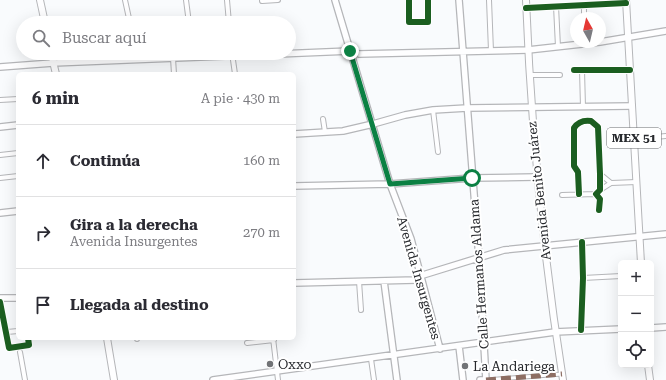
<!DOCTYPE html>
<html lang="es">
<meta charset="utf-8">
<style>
:root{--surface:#fff;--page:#f2f2f3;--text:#2b2b33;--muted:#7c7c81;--line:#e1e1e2}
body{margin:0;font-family:"Roboto Serif",serif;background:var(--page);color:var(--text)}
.controls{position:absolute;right:12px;bottom:12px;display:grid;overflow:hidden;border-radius:6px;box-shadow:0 4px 16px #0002}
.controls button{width:36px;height:36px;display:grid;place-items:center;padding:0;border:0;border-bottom:1px solid var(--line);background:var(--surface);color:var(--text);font:20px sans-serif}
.compass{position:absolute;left:570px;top:12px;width:36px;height:36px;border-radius:50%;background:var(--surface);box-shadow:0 4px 16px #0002;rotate:352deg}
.stop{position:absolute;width:12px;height:12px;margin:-9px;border:3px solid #0b8043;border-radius:50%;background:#fff}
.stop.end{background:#0b8043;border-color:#fff;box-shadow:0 1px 4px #0008}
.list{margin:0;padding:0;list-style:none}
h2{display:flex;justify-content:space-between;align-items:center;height:52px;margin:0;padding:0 16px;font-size:17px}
h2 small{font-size:13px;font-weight:400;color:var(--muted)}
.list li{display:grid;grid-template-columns:26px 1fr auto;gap:12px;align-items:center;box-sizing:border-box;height:72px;padding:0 16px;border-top:1px solid var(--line)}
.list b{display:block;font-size:15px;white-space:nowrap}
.list p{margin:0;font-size:13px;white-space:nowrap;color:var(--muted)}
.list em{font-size:13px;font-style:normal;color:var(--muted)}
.icon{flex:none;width:22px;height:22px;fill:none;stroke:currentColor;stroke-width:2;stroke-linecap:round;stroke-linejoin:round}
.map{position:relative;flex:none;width:666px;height:380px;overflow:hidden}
.search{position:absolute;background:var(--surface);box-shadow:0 4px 16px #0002;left:16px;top:16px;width:280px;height:44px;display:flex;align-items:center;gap:10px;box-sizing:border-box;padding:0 14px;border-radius:22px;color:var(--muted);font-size:15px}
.panel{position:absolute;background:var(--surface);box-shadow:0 4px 16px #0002;left:16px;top:72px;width:280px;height:268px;border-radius:6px}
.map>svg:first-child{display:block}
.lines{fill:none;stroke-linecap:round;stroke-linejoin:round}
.pedestrian-casing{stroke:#b5b6b9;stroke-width:5}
.minor-casing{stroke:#b5b6b9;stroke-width:6}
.secondary-casing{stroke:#b5b6b9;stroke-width:8}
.primary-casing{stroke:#b5b6b9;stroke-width:8}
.pedestrian{stroke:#fefeff;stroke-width:3}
.minor{stroke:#fefeff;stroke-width:4}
.secondary{stroke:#fefeff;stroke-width:5.5}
.primary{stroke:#fefeff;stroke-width:6}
.quiet{stroke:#8d6e63;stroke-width:5;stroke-dasharray:10 5;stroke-linecap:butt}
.cycleway-casing{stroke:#fff;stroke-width:8}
.cycleway{stroke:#1b5e20;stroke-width:6}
.route{stroke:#0b8043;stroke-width:5}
.poi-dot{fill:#717376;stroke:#fff;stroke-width:1.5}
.labels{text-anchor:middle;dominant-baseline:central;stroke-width:4;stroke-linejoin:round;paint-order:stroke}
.shield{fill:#fff;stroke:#686a6d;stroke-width:1}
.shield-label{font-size:12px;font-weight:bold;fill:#282a2e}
.street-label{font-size:13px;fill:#282a2e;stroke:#fff}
.poi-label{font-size:13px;fill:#282a2e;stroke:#fff;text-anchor:start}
</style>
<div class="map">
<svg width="666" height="380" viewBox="0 0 666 380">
<rect width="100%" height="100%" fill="#f9fbfd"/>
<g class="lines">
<g class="pedestrian-casing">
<path id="pedestrian" d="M486,380l76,-6"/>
</g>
<g class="minor-casing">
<path id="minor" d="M125,0l5,23
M186,0l3,23
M227,0l2,23
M409,0v22h19v-22
M489,0l2,51
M262,1l16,-1
M584,5v13
M556,6l2,41
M526,8l100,-5
M138,53l1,6
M232,53l3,21
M173,58l1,16
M574,70h56
M582,70l1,37
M529,75h31
M0,100l18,-1
M433,110l5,42
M323,119l2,13
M634,139l32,-3
M0,155l18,-2
M600,174l11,9
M0,178l18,-2
M600,190l11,-7 26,-1
M579,194l-1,-22 -4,-6v-38c4,-6 10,-8 17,-7l7,6 2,47v16l-4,4 4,5 -1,11
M562,195l34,-1
M583,278l38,-2
M359,281l2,29
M0,302l9,46 20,-3 -1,-7
M581,330l2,-52 -1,-36
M7,332l11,-1
M137,338v1
M273,338l5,42
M247,343l27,-3
M20,352l5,28
M371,359l3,21"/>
</g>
<g class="secondary-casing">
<path id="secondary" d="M335,0l55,184 21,55 29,110
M459,0l20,258 7,122h-6
M600,42l66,-11
M0,67l53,-4 297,-12 9,3 169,-4 72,-8
M0,127l18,-2
M294,134l49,-3 30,-7 32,-9 28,-5 34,-2 165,-2
M294,186l96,-2 82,-6 64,-1
M0,213l18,-2
M384,281l13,99
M294,283l122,-3 7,-5 81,-25 162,-16
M0,298h18
M651,328l15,-1
M459,346l4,34
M213,380l342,-48 66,-3"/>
</g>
<g class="primary-casing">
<path id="primary" d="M40,0l5,23
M526,0c5,128 17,254 37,380
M626,0l15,263
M51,53l5,21
M107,338l7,42
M648,365l2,15"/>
</g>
<use href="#pedestrian" class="pedestrian"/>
<use href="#minor" class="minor"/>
<use href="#secondary" class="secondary"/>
<use href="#primary" class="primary"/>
<path class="quiet" d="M486,380l76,-6"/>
<g class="cycleway-casing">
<path id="cycleway" d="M409,0v22h19v-22
M526,8l100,-5
M574,70h56
M579,194l-1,-22 -4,-6v-38c4,-6 10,-8 17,-7l7,6 2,47v16l-4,4 4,5 -1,11
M0,302l9,46 20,-3 -1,-7
M581,330l2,-52 -1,-36"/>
</g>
<use href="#cycleway" class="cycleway"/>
</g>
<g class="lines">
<path class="route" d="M350,51l40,133 82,-6"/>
</g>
<g class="poi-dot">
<circle cx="270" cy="364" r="4"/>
<circle cx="465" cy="366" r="4"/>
</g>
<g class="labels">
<rect class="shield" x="607" y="128" width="54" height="20" rx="3"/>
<g class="shield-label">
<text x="634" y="138">MEX 51</text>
</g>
<g class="street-label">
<text transform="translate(539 191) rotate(-96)">Avenida Benito Juárez</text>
<text transform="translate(479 274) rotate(-94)">Calle Hermanos Aldama</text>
<text transform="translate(419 278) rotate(74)">Avenida Insurgentes</text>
</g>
<g class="poi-label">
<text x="278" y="364">Oxxo</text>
<text x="473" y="366">La Andariega</text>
</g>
</g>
</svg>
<div class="controls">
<button>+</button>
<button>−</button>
<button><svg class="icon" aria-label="locate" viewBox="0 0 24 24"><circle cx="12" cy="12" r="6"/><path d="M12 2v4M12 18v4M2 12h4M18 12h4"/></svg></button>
</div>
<svg class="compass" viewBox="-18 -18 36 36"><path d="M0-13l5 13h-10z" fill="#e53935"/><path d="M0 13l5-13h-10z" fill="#7c7c81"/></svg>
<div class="stop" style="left:472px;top:178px"></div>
<div class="stop end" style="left:350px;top:51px"></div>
<div class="search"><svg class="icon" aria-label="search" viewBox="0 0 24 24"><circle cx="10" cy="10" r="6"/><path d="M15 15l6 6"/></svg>Buscar aquí</div>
<section class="panel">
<h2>6 min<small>A pie · 430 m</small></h2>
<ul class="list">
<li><svg class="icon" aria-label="ahead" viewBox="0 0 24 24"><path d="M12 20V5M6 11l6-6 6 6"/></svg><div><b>Continúa</b></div><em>160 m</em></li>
<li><svg class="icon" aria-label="right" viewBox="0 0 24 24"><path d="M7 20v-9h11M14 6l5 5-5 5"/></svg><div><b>Gira a la derecha</b><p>Avenida Insurgentes</p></div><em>270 m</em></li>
<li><svg class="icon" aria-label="arrive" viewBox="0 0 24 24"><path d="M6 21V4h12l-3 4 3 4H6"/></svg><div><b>Llegada al destino</b></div></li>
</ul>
</section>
</div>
